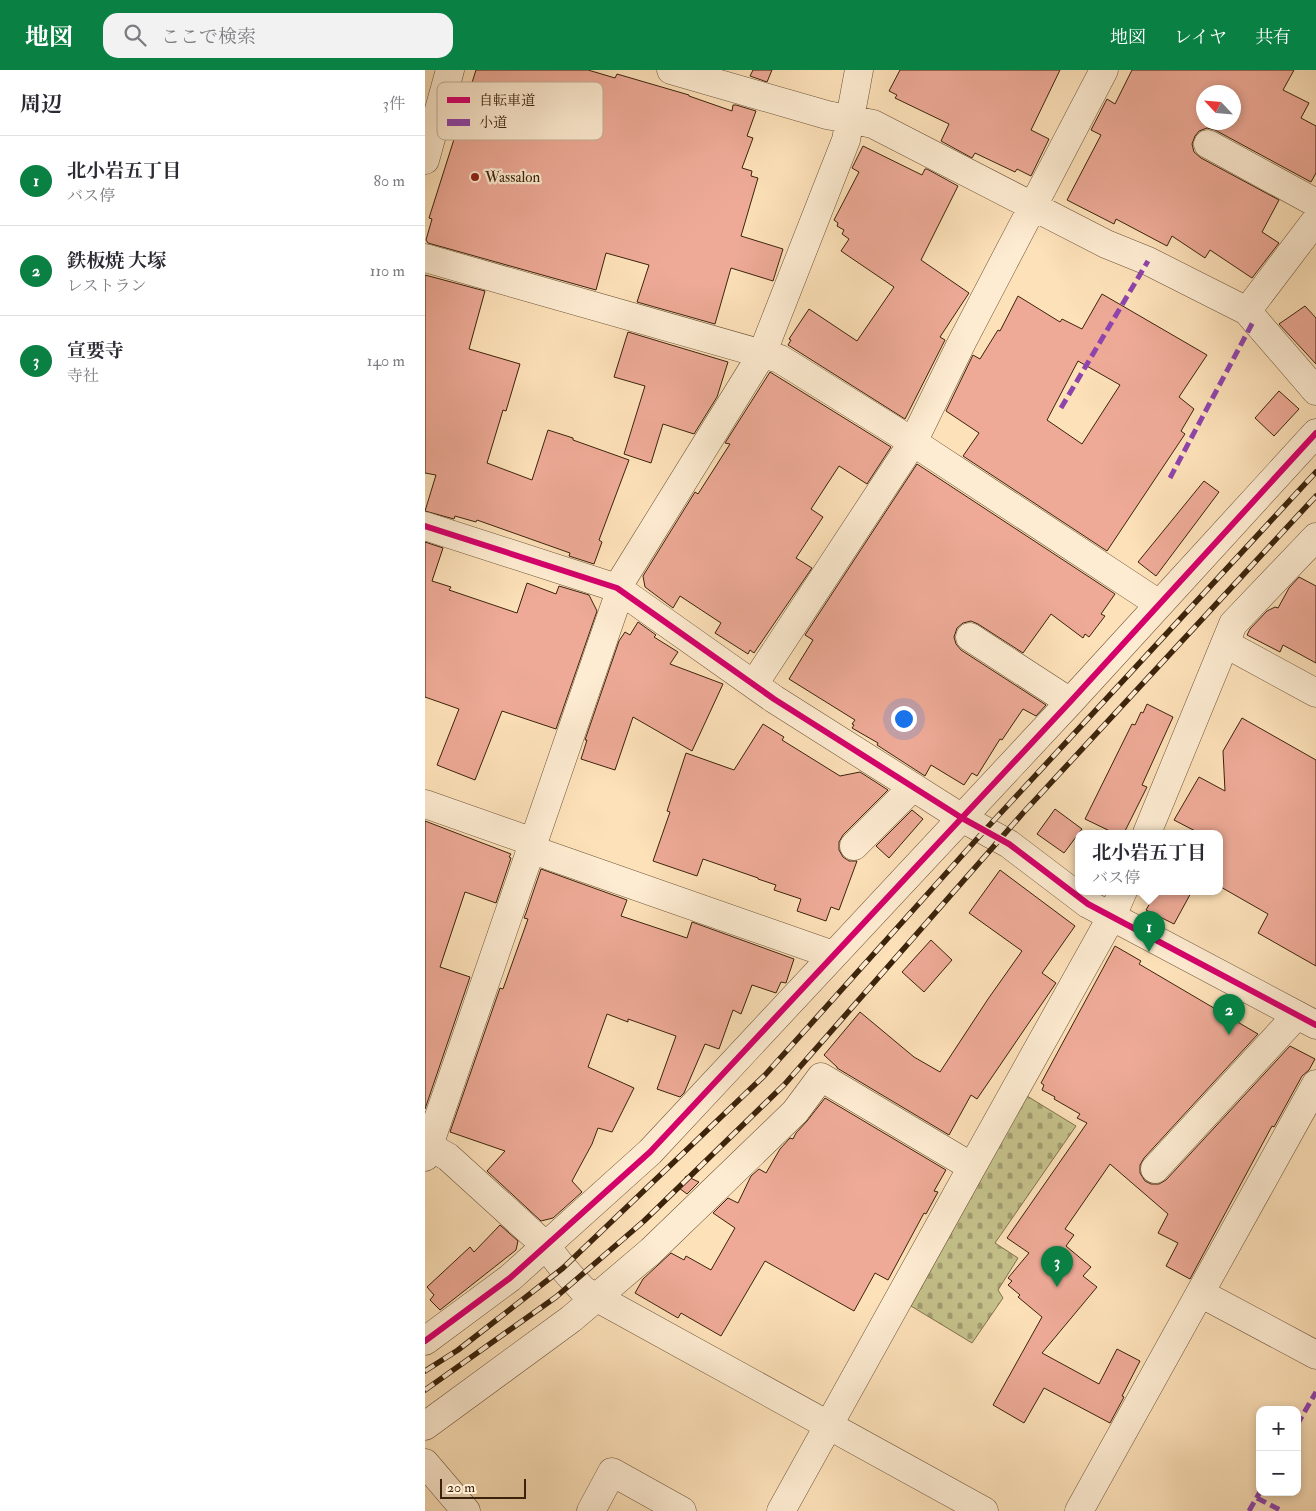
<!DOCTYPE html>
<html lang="ja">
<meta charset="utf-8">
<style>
:root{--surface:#fff;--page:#f2f2f3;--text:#2b2b33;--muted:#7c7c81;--line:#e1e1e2;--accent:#0b8043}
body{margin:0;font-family:"IM FELL Double Pica","Noto Serif JP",serif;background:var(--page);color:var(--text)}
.controls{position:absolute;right:15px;bottom:15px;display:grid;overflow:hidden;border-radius:10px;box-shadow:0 2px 8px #0003}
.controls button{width:45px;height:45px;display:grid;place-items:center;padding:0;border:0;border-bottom:1px solid var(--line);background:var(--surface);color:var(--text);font:25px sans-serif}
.compass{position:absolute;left:771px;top:15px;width:45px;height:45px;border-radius:50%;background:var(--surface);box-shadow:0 2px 8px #0003;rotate:296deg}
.scale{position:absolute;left:15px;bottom:12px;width:86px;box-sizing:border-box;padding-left:5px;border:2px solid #3b230b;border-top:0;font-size:14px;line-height:18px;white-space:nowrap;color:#3b230b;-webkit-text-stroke:4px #feecd2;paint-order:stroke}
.you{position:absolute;left:478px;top:648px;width:18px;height:18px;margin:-12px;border:4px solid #fff;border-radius:50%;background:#1a73e8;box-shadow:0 0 0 8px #1a73e833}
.badge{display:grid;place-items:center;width:32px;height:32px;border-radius:50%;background:var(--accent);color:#fff;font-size:16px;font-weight:700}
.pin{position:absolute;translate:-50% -41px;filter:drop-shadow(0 1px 2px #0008)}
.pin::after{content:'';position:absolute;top:26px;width:18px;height:15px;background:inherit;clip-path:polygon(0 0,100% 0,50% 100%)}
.popup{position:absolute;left:650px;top:760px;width:148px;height:65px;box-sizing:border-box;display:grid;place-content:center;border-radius:10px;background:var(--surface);filter:drop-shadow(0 1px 4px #0005);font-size:16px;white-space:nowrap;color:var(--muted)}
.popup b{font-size:19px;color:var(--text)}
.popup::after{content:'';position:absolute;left:50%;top:100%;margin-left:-10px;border:10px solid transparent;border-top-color:var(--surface)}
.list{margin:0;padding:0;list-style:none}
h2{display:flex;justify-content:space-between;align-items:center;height:65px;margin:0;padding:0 20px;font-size:21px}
h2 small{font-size:16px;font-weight:400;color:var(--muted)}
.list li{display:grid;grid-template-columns:32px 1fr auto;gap:15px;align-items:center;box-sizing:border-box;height:90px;padding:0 20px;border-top:1px solid var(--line)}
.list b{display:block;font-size:19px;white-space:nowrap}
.list p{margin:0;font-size:16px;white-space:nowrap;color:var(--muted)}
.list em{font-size:16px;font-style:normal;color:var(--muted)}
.icon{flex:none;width:28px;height:28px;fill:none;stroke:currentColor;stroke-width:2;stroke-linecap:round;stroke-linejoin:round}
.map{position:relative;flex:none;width:891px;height:1441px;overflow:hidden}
header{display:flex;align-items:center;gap:30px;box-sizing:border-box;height:70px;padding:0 25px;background:var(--accent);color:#fff}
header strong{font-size:24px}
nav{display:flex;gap:28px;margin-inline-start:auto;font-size:18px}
.search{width:350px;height:45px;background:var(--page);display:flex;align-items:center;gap:12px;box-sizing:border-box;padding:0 18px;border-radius:15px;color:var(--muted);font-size:19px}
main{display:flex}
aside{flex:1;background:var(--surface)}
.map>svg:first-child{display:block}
.cemetery{fill:url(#cemetery-stones);stroke:#80724b}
.building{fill:#eeaa97;stroke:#3b230b;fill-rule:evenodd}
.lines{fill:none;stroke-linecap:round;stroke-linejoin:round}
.minor-casing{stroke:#6c5236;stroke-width:29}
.minor{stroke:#feecd2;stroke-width:28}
.rail-casing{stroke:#3b230b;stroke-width:5.5}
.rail{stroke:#feecd2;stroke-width:4;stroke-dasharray:11;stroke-linecap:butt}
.quiet{stroke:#8e44ad;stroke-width:5;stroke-dasharray:10 5;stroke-linecap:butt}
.cycleway-casing{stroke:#feecd2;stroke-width:9}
.cycleway{stroke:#d6006c;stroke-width:6}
.poi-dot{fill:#8f2418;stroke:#feecd2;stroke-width:2}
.labels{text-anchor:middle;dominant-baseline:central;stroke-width:4.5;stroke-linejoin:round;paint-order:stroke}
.poi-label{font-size:15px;fill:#3b230b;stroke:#feecd2;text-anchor:start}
.key{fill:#feecd2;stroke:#c4b096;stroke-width:1}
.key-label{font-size:14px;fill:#3b230b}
</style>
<header>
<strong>地図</strong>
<div class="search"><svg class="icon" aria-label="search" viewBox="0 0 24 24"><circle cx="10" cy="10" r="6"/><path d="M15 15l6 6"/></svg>ここで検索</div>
<nav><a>地図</a><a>レイヤ</a><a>共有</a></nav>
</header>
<main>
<aside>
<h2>周辺<small>3件</small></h2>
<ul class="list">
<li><span class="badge">1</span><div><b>北小岩五丁目</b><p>バス停</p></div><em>80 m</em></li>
<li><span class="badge">2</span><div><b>鉄板焼 大塚</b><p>レストラン</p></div><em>110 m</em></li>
<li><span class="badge">3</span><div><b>宣要寺</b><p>寺社</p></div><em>140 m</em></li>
</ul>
</aside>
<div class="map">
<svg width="891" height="1441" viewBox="0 0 891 1441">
<defs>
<pattern id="cemetery-stones" width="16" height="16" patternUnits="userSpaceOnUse" patternTransform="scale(1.25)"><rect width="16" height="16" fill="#c5c18b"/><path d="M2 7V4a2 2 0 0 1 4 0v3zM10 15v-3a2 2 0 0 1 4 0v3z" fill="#a19c70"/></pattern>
</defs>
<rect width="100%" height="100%" fill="#fde1b9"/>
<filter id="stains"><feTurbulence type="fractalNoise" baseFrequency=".004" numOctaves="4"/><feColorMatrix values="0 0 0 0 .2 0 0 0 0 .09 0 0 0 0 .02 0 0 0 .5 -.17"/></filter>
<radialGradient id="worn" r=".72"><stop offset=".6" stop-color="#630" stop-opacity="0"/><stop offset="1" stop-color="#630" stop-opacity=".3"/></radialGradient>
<path class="cemetery" d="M602,1026l49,30 -81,117 23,15 -20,32 5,8 -31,45 -61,-37z"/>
<path class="building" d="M51,0h112l27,8 2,-4 72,21v1l43,15 1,-6h3l20,6 -9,25 6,2 -11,30 10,3 -1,5 7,2 -17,58 42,13 -10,32 -42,-13 -16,56 -78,-22 12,-37 -43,-12 -10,37 -168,-47 -2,-3 6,-21 -3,-1z
M328,0h19l-5,12 -17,-6z
M475,0h160l-29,60 18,9 -18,37 -14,-7 -2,3 -40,-19 -3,5 -31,-17 8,-17 -54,-26 2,-3 -8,-4z
M707,0h162l-11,20 26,13 -8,15 15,8v47l-5,9 -96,-52 -8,-2 -8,3 -4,5 -3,8 2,8 7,6 78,42 -17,32 17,11 -27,35 -42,-28 -5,8 -33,-22 -5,10 -51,-27 -2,5 -47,-24 34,-65 -10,-5 16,-31 8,5zM778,22h30v30h-30z
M438,76l59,29 3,-6h2l31,17 -37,74 48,33 -29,44 5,3 -40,79 -117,-74 3,-5 -2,-1 20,-30 48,32 37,-54 -53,-36 8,-12 -7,-5 2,-4 -7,-4 1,-3 -4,-3 25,-48 -7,-4z
M0,205l60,16 -16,58 51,15 -14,47 -3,-1 -16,53 45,17 16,-50 25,8v2l56,20 -30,80 3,2 -8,22 -25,-8 1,-3 -93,-33 -1,2 -21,-6 -1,3 -29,-8 11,-36 -11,-2z
M677,224l105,61 -28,42 15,12 -13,22 4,3 -78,117 -144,-95 16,-23 -33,-22 27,-56 7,4 18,-29 2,1 18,-35 42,26 2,-3 20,10zM653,291l42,24 -38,59 -35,-24z
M880,236l11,12v46l-37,-40z
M203,262l100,30 -11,35 -23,37 -31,-10 -12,39 -27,-9 21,-68 -31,-9z
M345,302l121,75 -24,37 -28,-18 -28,43 12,8 -27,41 16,10 -58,85 -4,-3 -2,4 -33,-21 6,-10 -41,-27 -7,12 -28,-21 -2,-11 52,-84 3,2 32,-50 -5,-1z
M854,321l20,18 -25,27 -19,-18z
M492,394l198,130 -14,20 4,2 -16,21 -4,-3 -2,4 -32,-24 -28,39 -45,-29 -7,-3 -8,2 -6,5 -3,9 2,7 5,6 85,55 -10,11 -13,-7 -21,31 -2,-1 -23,37 -5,-3 -8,12 -33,-20 -6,11 -48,-31 1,-2 -26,-15 2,-3 -2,-1 3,-4 -66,-41 24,-39 -8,-5z
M779,411l15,11 -63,84 -18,-14z
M0,472l18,6 -11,33 19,6 -2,3 68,23 10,-30 29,11 3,-8 30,9 8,16 -41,118 -54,-18 -27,69 -38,-15 22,-56 -34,-12z
M874,507l17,9v77l-33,-18 -3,7 -33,-17 3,-6 17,-18 8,-4 3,1 11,-20z
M213,552l18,13 -2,2 24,15 -8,12 53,20 -31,67 -59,-34 -18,53 -34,-11 6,-19h-2l34,-99 6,-9 5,3z
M722,634l26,13 -31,68 5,2 -23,46h-10l-29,-14 47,-95 3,1 6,-13 2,1z
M817,648l74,42v206l-58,-33 10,-19 -49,-28v-53h-20l-25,-13 25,-43 26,14 -2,-40z
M338,654l21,13 -2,3 58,36 20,-4 28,18 -45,45 -4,7v8l4,7 6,4h8l-18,49 -8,-3 -5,14 -29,-10 4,-12 -27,-9 2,-5 -18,-6v-1l-55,-19 -6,17 -44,-15 17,-49 -3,-1 19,-58 48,17z
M630,739l27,20 -18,24 -27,-19z
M487,740l11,9 -34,39 -13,-12z
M0,751l86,33 -2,3 2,1 -15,45 -31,-11 -25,75 30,10 -45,132z
M116,799l86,31 -6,16 66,22 5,-16 102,37 -8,24 -5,-1 -5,11 -24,-8 -11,29 -8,-4 -14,39 -14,-5 -21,49 -4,4 -23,-8 19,-53 -48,-17v3l-21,-8 -19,53 46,21 -22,44 -14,-4 -6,16 -20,37 10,11 -29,26 -12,3 -54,-50 18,-20 -55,-19 50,-144 3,1 25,-70 -4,-1 2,-5z
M575,800l75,56 -33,47 14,10 -79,116 -6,-4 -22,40 -112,-67v-1l-13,-12 36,-43 54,45 26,15 48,-73 34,-48 -53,-38z
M732,821h35l-18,33 -28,-14z
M506,870l21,20 -28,32 -22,-20z
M690,876l26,15 -2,3 119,70 -114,124 -4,7v8l5,8 6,3h8l7,-4 124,-134 25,13 -6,11 -7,6 -28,51 -2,-1 -82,153 -24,-13 12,-23 -20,-10 10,-19 -58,-50 -45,65 9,6 -8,11 25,21 -8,9 14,11 -55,66 57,31 18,-35 23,12 -18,35 2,1 -14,26 -66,-35 -20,35 -31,-18 49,-88 -24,-20 2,-2 -12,-10 4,-4 -4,-3 21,-25 -22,-15 80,-115 -10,-5 3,-4 -26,-15 1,-2 -13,-7 2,-5 -3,-2z
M400,1028l121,72 -12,21 4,1 -12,22 -2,-1 -36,67 -13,-7 -21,38 -89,-50 -44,75 -40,-23 -3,5 -43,-25 8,-14 28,-26 13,7 2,-4 25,14 24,-42 -22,-15 15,-15 10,5 13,-27 8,-7 7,4 14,-24 10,-11 3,1 3,-6 11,-12z
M261,1106l13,6 -12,12 -8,-6z
M75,1155l18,16 -2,9 -76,60 -10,-10 4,-5 -7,-8 43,-40 4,5z"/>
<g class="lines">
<g class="minor-casing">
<path id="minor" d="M246,0l156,45 46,9 233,120 42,17 99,50 69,80
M783,74l108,59
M0,90l25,-90
M0,188l355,101 133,83 246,162
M822,241l69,-91
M0,456l192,62 157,111 188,119 47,26 79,60 228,121
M192,518l145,-234 84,-214 13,-70
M545,567l100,65
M801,574l90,49
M329,614l159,-242 49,-100 142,-272
M0,734l108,38
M722,763l86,-209 83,-87
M429,776l59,-59
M105,779l303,106
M0,1074l23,13 98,89 17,22 20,22 401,221
M0,1087l195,-566
M730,1099l142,-154
M775,1223l116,62
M0,1271l85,-63 140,-126 420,-450 246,-269
M0,1356l146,-107 80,-68 144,-139 26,-35 151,90 140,-251 11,-25
M0,1393l41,48
M166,1441l21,-39 70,39
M356,1441l191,-344
M654,1441l237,-427"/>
</g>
<use href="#minor" class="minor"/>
<g class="rail-casing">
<path id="rail" d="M0,1301l33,-21 105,-82 202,-193 220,-245 331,-358
M0,1320l131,-93 88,-76 140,-136 239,-272 293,-317"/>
</g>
<use href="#rail" class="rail"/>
<path class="quiet" d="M636,338l87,-147
M745,408l84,-158
M872,1355l19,-33
M832,1428l25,13
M824,1441l11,-19"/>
<g class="cycleway-casing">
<path id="cycleway" d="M0,456l192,62 157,111 188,119 47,26 79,60 228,121
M0,1271l85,-63 140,-126 420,-450 246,-269"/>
</g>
<use href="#cycleway" class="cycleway"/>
</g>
<circle class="poi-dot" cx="50" cy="107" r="5"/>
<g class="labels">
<g class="poi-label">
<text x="60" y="107">Wassalon</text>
</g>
</g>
<rect x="12" y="12" width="166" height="58" rx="8" class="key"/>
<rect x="22" y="27" width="23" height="6" fill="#d6006c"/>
<rect x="22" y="49" width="23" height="7" fill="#8e44ad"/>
<g class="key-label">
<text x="54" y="35">自転車道</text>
<text x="54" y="57">小道</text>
</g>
<rect width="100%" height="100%" filter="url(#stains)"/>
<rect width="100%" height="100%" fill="url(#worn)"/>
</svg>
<div class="controls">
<button>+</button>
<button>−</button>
</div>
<svg class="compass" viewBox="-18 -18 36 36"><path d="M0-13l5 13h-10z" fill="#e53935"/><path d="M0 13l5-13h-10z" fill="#7c7c81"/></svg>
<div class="scale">20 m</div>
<div class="you"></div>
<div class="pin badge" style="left:724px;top:882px">1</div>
<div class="popup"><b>北小岩五丁目</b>バス停</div>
<div class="pin badge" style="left:804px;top:965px">2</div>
<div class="pin badge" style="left:632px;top:1217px">3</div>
</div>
</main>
